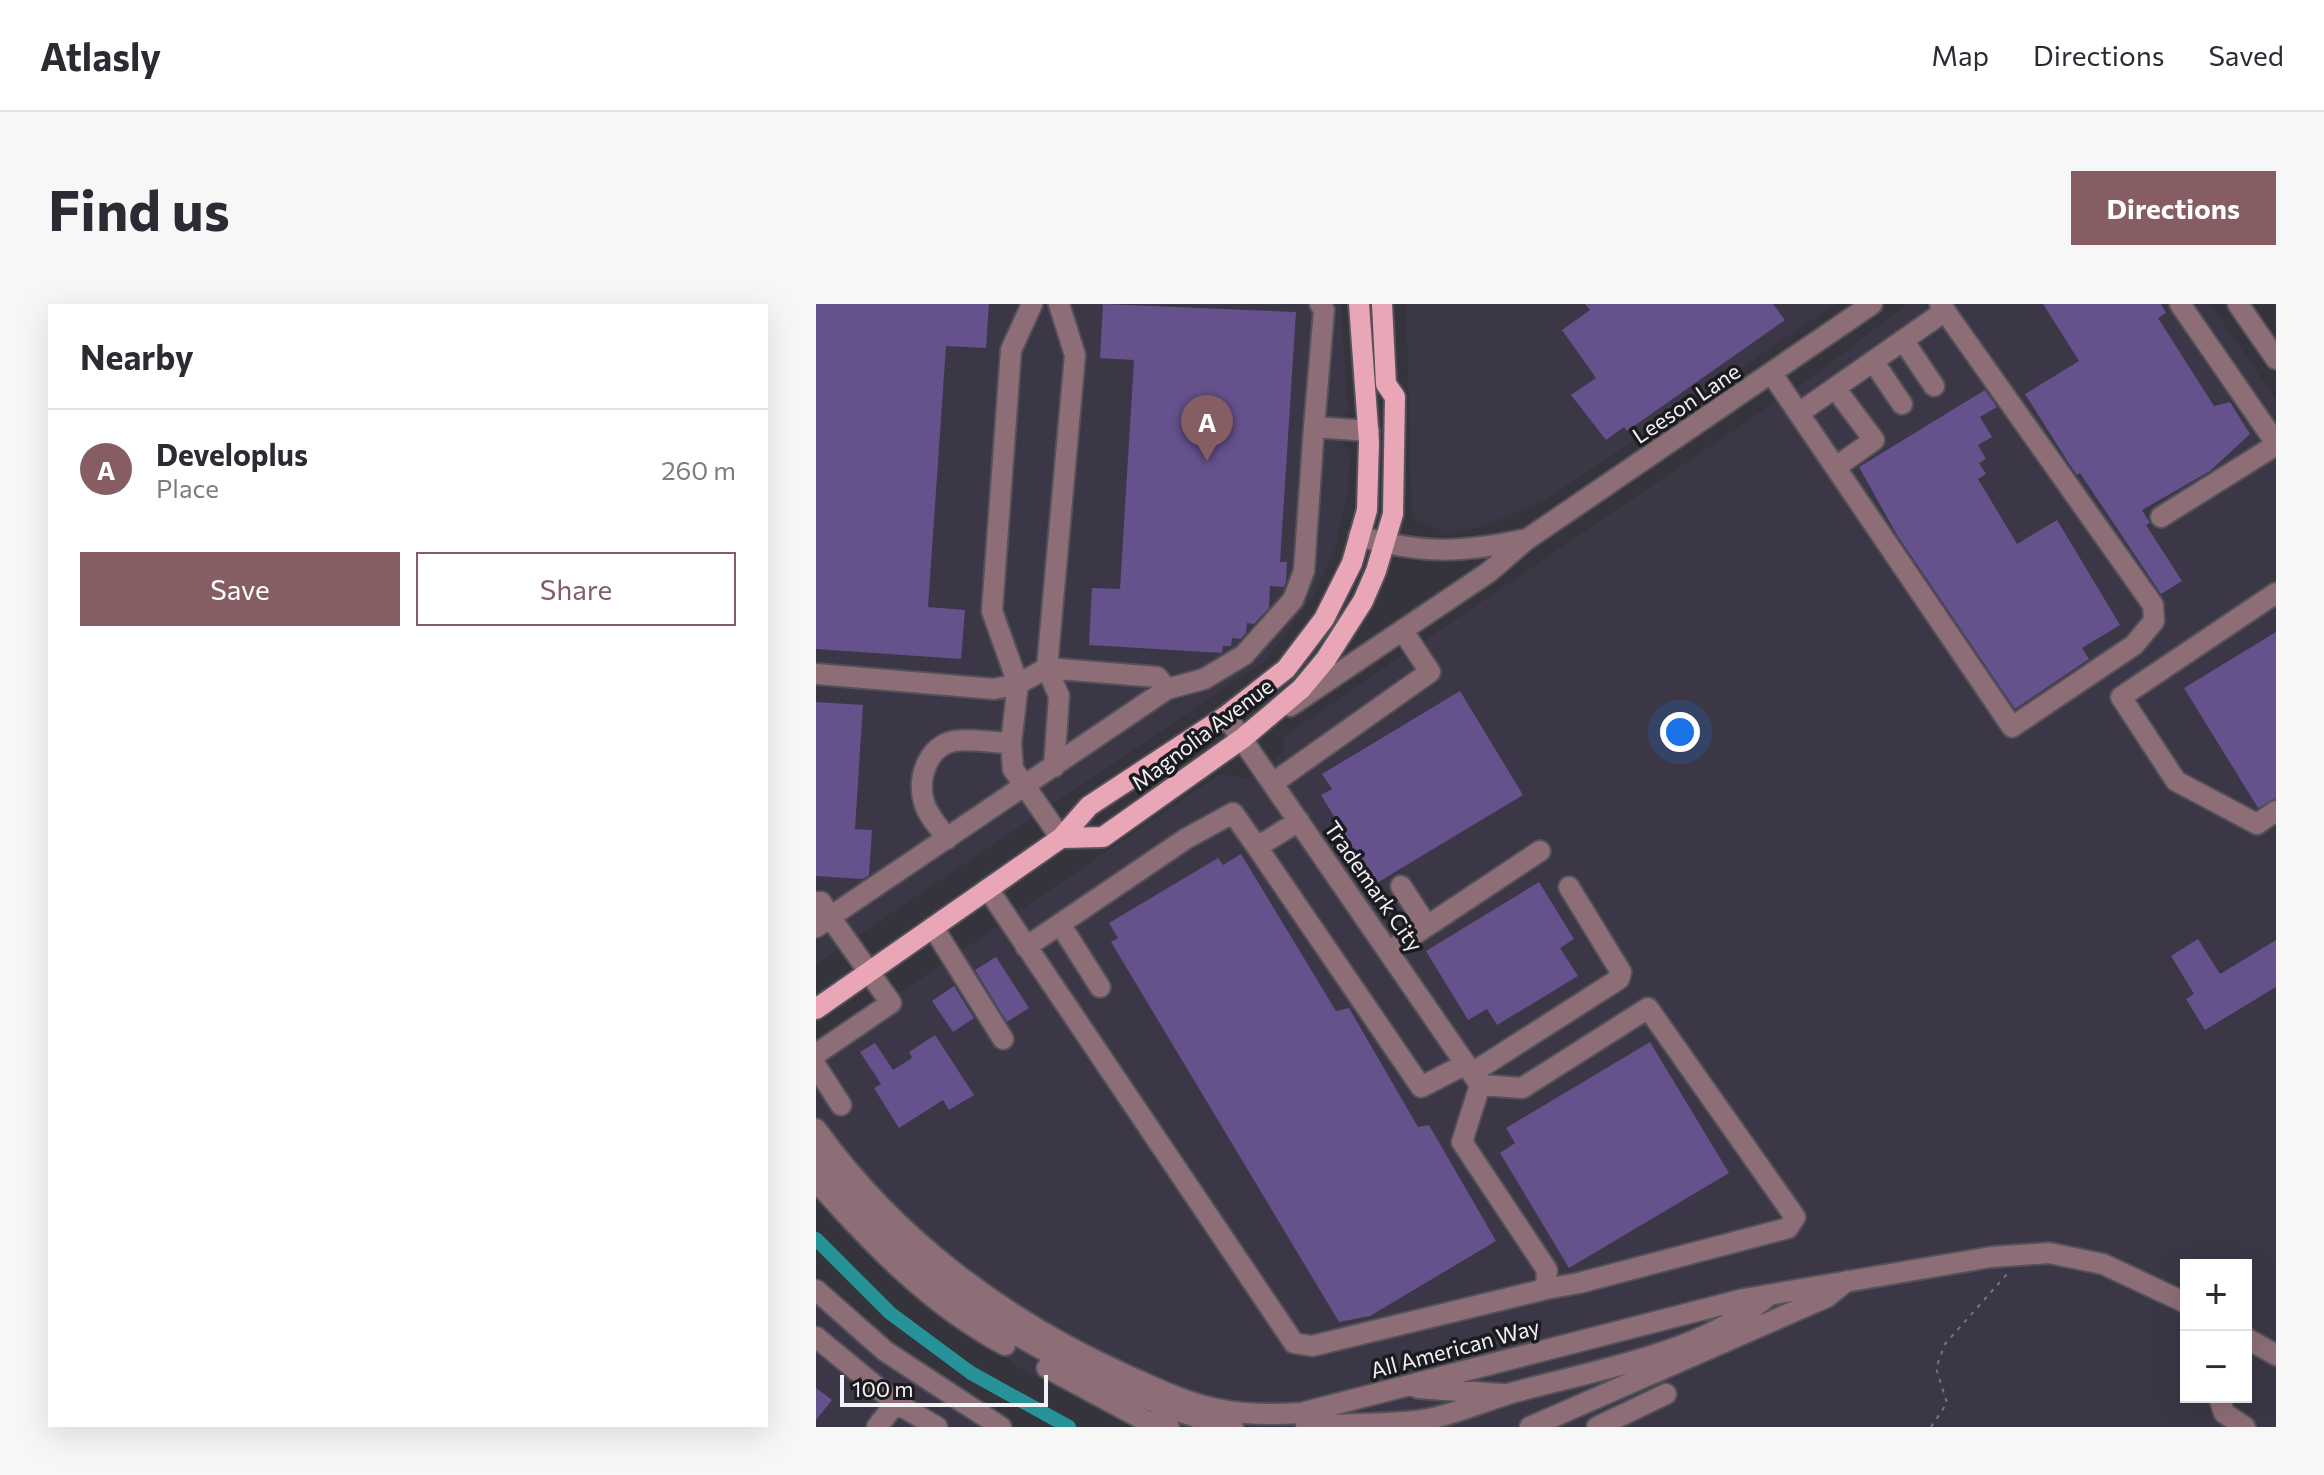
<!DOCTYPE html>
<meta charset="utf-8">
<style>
:root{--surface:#fff;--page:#f7f7f7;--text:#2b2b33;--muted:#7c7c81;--line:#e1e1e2;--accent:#865d63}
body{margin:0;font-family:Commissioner,sans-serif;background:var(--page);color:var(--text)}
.controls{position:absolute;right:24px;bottom:24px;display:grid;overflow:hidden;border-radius:0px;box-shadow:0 8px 32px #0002}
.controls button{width:72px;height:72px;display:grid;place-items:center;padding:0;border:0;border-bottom:2px solid var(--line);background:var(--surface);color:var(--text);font:40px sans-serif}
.scale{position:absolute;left:24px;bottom:20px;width:208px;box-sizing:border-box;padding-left:8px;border:4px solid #f2f1f6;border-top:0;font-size:22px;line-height:28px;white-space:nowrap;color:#f2f1f6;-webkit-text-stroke:6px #1c1b1f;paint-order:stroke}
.you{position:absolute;left:864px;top:428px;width:28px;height:28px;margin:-20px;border:6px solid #fff;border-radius:50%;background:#1a73e8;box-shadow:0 0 0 12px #1a73e833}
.badge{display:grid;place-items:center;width:52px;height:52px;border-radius:50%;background:var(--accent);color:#fff;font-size:26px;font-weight:700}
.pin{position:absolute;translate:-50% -66px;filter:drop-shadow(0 2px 4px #0008)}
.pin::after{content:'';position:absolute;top:42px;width:28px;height:24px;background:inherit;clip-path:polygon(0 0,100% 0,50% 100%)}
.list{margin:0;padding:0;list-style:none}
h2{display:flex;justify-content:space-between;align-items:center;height:104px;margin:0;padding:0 32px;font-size:34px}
h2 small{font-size:26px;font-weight:400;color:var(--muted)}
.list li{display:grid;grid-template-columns:52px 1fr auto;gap:24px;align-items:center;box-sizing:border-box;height:120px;padding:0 32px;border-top:2px solid var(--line)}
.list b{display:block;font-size:30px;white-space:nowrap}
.list p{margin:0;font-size:26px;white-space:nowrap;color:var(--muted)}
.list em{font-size:26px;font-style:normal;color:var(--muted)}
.actions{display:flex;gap:16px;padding:24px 32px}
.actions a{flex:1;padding:18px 0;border:2px solid var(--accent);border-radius:0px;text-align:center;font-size:28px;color:var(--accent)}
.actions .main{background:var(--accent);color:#fff}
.map{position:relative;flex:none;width:1460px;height:1123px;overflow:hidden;border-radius:0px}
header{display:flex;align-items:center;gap:48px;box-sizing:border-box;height:112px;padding:0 40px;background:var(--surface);border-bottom:2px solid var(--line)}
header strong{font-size:38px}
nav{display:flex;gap:44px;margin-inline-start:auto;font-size:28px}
.intro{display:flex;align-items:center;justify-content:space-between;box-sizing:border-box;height:192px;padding:0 48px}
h1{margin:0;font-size:56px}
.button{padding:20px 36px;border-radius:0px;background:var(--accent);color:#fff;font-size:28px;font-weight:700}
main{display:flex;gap:48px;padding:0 48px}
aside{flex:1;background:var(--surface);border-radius:0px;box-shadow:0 8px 32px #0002}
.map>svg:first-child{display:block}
.built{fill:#3b3746;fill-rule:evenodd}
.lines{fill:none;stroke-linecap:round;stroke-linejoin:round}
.canal{stroke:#269398;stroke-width:14}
.building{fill:#65518c}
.minor-casing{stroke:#535159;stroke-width:24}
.major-casing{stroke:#535159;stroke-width:24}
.path{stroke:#77757c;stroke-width:2;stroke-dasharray:4 6;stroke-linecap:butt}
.minor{stroke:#8e6e76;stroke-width:20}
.major{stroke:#e8a6b6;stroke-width:20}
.labels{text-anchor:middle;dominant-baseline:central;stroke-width:7;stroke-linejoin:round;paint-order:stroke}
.street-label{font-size:22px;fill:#f2f1f6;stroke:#1c1b1f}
</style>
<header>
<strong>Atlasly</strong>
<nav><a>Map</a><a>Directions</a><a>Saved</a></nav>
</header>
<div class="intro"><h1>Find us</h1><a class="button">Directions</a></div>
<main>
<aside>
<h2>Nearby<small></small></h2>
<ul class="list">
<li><span class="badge">A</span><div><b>Developlus</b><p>Place</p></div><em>260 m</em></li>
</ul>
<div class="actions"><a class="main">Save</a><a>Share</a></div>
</aside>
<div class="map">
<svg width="1460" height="1123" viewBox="0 0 1460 1123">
<rect width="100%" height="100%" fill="#35333b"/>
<path class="built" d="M0,0h525l7,107 -5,6v26l7,9 -2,38 -12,57 -23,50 -48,64 -449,303z
M590,0h430l-292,197 -58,24 -38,9 -36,-16z
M1091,0h304l65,96v1027h-1132l-124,-59 -102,-72 -85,-76 -17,-24v-152l100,-62 304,-208 28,4 35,-26 1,-16 528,-359zM1370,961h60v132h-60z
M0,988l173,135h-173z"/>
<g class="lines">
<path class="canal" d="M0,935l74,74 81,60 98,54"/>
</g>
<path class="building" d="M0,0h173l-3,44 -40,-2 -18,261 37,3 -4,49 -145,-10z
M287,0l193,8 -16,250h7l-1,20 -2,5 -14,-1 -1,22 -15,16 -7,-1 -1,10 -5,6 -9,-1 -1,8h-8l-1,7 -133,-8 3,-57 28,1 14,-229 -34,-2z
M769,0h188l12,16 -158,111 -3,-4 -18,13 -35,-45 25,-17 -34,-48 28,-20z
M1227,0h118l5,9 -8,5 56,88 16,-4 20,32 -40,37 -68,39 8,13 -4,2 36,56 -21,13 -81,-121 -3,2 -9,-13 -43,-68 54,-33z
M1169,86l12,17 -17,10 12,20 -14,8 8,14 -7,4 7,11 -8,5 39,65 40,-24 63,105 -38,23 7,11 -74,50 -118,-174 -38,-68z
M1460,328v166l-18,10 -74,-120z
M644,387l63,104 -148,89 -54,-89 11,-6 -10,-15z
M0,398l47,3 -8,124 17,1 -3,45 -6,4 -47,-3z
M425,550l95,157 13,-3 69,119 11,-2 67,116 -126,75 -31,6 -228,-380 7,-4 -9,-15 109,-65 5,7z
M723,578l35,57 -14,9 18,28 -81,49 -10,-16 -19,11 -42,-69z
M1382,635l22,35 56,-34v47l-71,43 -19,-31 8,-5 -23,-38z
M180,653l33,51 -22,14 -32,-52z
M138,682l20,32 -21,14 -21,-31z
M119,731l39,60 -25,15 -6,-10 -44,28 -25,-40 7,-4 -21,-32 15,-9 18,27 19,-12 -3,-6z
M834,738l79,131 -160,95 -69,-115 15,-10 -9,-15z
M0,1084l16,12 -16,20z"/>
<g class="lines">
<g class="minor-casing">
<path id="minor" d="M243,0l16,51 -28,313 -29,16 -7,59 2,26 48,69
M504,0l4,6 -10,117 55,4
M1364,0l96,139
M1422,0l38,55
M1087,36l31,46
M1057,57l29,43
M956,70l240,353 122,-82 20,-24 -1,-16 -213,-301
M1019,84l39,52 -38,27
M983,109l146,-102
M1345,213l115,-72
M543,232c61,18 101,17 163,4
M1460,289l-155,104 55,84 81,43 19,-13
M0,370l178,15 24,-5 -26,-73 19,-261 21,-46
M474,402l199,-134 37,-32 346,-236
M410,412l254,369
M238,463l5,-71 -12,-28 110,9 10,12
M457,479l157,-111 -27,-41
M131,535c-7,-11 -20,-24 -23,-37 -7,-24 4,-56 30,-61 17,-3 39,2 57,2
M441,543l164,240 45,-23
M585,582l26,40
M172,585l306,454 18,3 234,-57 1,-19 -85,-128 18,-57
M0,598h5l9,15 -14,10
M244,620l40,63
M117,623l70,112
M210,643l161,-109 46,-25 24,34 42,-26
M575,646l149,-99
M0,750l75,-51 -61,-86 337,-228 37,-10 40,-24 49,-55 11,-29 10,-144
M0,762l25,39
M656,769l147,-94 2,-7 -52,-85
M664,781l42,3 126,-80 147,209 -7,11 -209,55 -33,6
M0,825c79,110 188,191 310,246 30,13 59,28 91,34 28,6 56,6 84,4l443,-114 247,-42 58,-4 54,11 83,39
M0,851c81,103 161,166 279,221 46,21 88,40 138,51
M0,877c56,63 114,124 189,164
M0,986l69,61 116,76
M0,1033l80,66 -19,24
M1430,1034l30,17
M231,1064l99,53 23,6
M602,1084l83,6
M1403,1093l5,16 21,14
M80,1099l41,24
M490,1123c40,-5 82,-1 122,-8 31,-6 58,-19 87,-27 81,-22 192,-40 254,-97
M714,1123l297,-130 20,-16
M781,1123l69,-33"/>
</g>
<g class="major-casing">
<path id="major" d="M245,534l42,-1 140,-99 58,-49 25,-30 37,-58 13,-30 17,-57 2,-117 -9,-13 -4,-80
M0,705l245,-171 28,-32 137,-90 60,-47 38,-50 28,-56 15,-53 2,-68 -10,-138"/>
</g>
<path class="path" d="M1115,1123l16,-24 -11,-35 9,-24 63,-71"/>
<use href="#minor" class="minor"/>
<use href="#major" class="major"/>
</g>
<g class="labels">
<g class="street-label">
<text transform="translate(870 99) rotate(-34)">Leeson Lane</text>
<text transform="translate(386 430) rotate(-37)">Magnolia Avenue</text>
<text transform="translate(558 582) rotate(55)">Trademark City</text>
<text transform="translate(639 1044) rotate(-15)">All American Way</text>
</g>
</g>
</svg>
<div class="controls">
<button>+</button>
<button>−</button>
</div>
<div class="scale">100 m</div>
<div class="you"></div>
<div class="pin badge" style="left:391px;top:157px">A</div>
</div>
</main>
